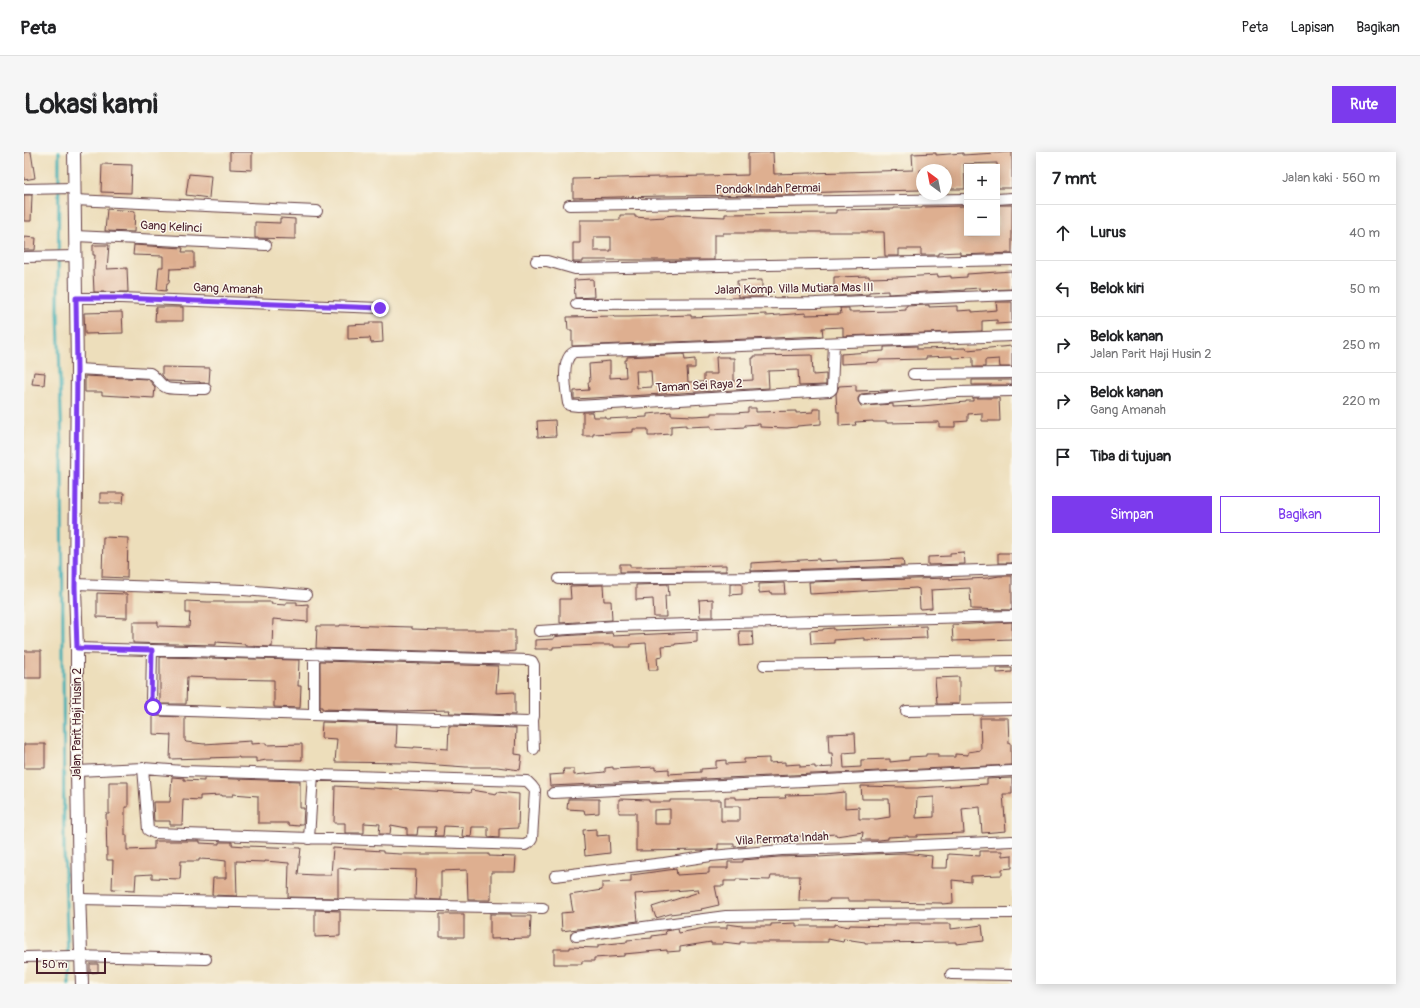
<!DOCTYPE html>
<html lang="id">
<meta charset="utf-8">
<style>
:root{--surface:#fff;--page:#f6f6f6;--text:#202124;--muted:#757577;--line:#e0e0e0;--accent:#7c3aed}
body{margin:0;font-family:Pangolin,sans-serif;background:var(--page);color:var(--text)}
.controls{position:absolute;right:12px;top:12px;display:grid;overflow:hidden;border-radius:0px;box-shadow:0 2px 10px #0003}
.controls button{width:36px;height:36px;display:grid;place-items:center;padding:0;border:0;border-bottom:1px solid var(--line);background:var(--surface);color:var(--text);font:20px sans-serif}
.compass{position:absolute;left:892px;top:12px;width:36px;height:36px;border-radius:50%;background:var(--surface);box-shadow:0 2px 10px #0003;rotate:328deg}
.scale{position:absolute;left:12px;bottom:10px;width:70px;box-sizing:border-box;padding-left:4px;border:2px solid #4a1f2b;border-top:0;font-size:11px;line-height:14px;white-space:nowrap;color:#4a1f2b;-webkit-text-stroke:3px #fbf7ec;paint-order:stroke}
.stop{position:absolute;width:12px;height:12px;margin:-9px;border:3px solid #7c3aed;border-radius:50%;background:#fff}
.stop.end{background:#7c3aed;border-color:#fff;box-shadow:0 1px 4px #0008}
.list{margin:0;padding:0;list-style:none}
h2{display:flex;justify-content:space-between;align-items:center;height:52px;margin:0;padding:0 16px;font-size:17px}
h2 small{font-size:13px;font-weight:400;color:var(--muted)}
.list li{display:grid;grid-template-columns:26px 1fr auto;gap:12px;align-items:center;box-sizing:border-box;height:56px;padding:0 16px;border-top:1px solid var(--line)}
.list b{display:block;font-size:15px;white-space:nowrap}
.list p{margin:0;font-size:13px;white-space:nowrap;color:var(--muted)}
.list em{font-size:13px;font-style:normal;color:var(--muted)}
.actions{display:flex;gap:8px;padding:12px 16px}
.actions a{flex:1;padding:9px 0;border:1px solid var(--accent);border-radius:0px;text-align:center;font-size:14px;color:var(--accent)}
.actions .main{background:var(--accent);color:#fff}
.icon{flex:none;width:22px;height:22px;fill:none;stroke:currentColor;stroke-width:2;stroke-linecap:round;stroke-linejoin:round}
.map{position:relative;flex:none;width:988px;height:832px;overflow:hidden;border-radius:0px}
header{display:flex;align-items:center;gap:24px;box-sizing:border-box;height:56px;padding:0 20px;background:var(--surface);border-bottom:1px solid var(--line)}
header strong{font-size:19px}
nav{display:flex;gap:22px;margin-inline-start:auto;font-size:14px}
.intro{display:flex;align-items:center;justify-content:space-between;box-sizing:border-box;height:96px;padding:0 24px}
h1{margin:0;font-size:28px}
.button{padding:10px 18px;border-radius:0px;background:var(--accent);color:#fff;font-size:14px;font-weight:700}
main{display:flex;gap:24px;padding:0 24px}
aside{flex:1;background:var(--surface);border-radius:0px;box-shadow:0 2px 10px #0003}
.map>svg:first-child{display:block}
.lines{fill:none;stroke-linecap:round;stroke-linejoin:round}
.stream{stroke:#3caeb4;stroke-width:3}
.building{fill:#deaf90;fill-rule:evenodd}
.minor-casing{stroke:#623c41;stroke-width:12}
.tertiary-casing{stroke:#623c41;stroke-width:14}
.minor{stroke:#fff;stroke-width:10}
.tertiary{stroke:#fff;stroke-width:12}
.route{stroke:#7c3aed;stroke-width:5}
.labels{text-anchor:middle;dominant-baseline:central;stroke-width:3;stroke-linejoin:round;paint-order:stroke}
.street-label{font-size:12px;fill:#4a1f2b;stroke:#fbf7ec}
</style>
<header>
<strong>Peta</strong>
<nav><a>Peta</a><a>Lapisan</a><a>Bagikan</a></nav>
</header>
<div class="intro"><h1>Lokasi kami</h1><a class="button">Rute</a></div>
<main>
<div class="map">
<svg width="988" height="832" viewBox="0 0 988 832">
<rect width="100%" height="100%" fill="#fbf7ec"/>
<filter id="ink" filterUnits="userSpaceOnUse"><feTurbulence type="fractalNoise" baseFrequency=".025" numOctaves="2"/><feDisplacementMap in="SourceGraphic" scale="8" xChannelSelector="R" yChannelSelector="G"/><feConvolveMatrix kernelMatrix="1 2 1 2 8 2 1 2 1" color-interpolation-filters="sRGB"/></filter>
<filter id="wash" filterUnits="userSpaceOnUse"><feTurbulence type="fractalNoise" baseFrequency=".012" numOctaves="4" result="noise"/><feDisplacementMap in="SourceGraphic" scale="16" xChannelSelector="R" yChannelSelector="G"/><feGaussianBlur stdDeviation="0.9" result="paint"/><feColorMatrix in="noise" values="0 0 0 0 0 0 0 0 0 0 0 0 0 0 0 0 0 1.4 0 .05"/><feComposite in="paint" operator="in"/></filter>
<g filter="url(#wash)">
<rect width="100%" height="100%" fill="#eddebb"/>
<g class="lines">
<path class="stream" d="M35,0l-1,160 4,135 2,403 5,134"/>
</g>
<g id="blocks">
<path class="building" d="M0,0h7l4,26 -11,2z
M206,0h22v18l-22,-1z
M749,0l1,22 139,-4 -1,-16 24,-1v2l27,-2v2l49,-3v36h-14l-1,-25 -33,1 1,25h-19v-19h-26v20l-88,2 -32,1v2h-10l-127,1 -90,2v-19l175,-4v-22z
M78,12l30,1 -1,28 -30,-1z
M165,22l22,2 -2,22 -23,-3z
M0,43h8l-1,26h-7z
M973,53h15v48l-52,2v-3l-22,1v2h-17v-6h-22v7h-14l-1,-24h-131v1h-30v2h-9v25h-131v2h-10v-19h7v-23h40v-5h15v2l13,1 17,-1v-1l12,-1 48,2v-3l111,-1v-3l58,-1v-1h28v-1l42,-1h3v29l31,-1zM570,85h17v14h-17z
M83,57l28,2 -1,21 -29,-1z
M256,66l15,1v20l-40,-1v-16l25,1z
M0,85l12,1 -1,12h-11z
M69,93h16l-2,24 20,-1 1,24h-34l-1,-22h1l1,-15h-2z
M110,93l49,3 -1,4h12v16l-24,1 -1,14h-2l-1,8 -9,-1 2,-23h4v-11l-30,-1z
M988,119v18l-32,1v-2l-15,1v1l-77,4v-3l-19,1v2l-35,2v-19l35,-1v2l33,-1 36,-2v2l13,-1v2l16,-1v-3z
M569,127l1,18 -19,1 -1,-18z
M738,128v17h-24l-1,-16z
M972,150h16v21l-15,1v-4l-15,1v10l-139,5v-9l-21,1 1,8 -251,10v-16h-4l-1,-13 46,-1 1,1h15l62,-2v2l75,-3v2l40,-3v2l35,-1 -1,-6h9v4h4l38,-1 15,-1v-4l23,-1v2l28,-1v5l15,-1v2l25,-2z
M132,155h27v14h-28z
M98,160l1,21 -38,1 -1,-21z
M346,170h12l1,20 -12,1 -1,-5 -22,1v-14l22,-1z
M893,194v3l49,-1 1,2 45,-4v21h-12l-1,-8 -14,1v7h-12v-10l-21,1v-2l-26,1v2l-47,1v2l-38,2v-10l43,-3v-4z
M660,202l1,6 10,-1v9h-8l1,14h16v-8h13l-1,-17h13v1h5v23l19,-1 -1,-22h2v-2l58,-1 1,20 13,-1v11l-27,1 -1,-16 -30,1 1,17 -195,11v-8l15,-1 -1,-8h2l-1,-18 12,-1 -1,-1 10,-1v17l16,-1 -1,-17h2v-3zM612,219h15l1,16 -15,1z
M138,215l48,1 -1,15h-9v-1l-33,-1 -5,-6z
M10,220l11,1 -1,12 -12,-1z
M61,224l63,3 7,8 -1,11 -52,-3v-3h-17z
M948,228h40v5h-40z
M832,233v6l37,-1v1l-32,3 -3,4v3l3,5h3l29,-2v3l29,-1 44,-4v-1h7v-3h26l1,23h-18v-8l-14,1v7l-13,1v5h-16v-5l-52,1v-1h-14v-1l-18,1 1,3 -17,1v-14h-2l-1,-18 3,-8z
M724,256h8v4l40,-1v2l17,-1v-3h8v15l-24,2v1l-10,1 -27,-1v-3l-15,1v2l-34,2v-3l-25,1v-2l-15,1v8l-15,1v1h-8v-7h-15v3l-40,2v2h-10v-24h9l1,5h13v2l41,-2v-3l24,-2v3l22,1 18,-1v-2h24l13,-1z
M531,268l1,16 -18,1 -1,-16z
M76,341h24l-1,10h-23z
M79,385l25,1 -1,40 -25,-1z
M940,400l1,12 -37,1v-8l22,-1v-3z
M974,401h14v10h-14z
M795,407v2l18,-1v2l66,-3 1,7 -153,5v-8z
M596,412h10v3h8l88,-2v6l-106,1z
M975,424h13v34l-41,-1 -1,-21 -39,2 1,18 -12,1 -1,-20 -3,-1 -106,6 -1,-12 141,-4v2l38,-2z
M760,431l1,11h-14v-2l-12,1v-9z
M644,432l1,12h-4l1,21h-12l-1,-18 -17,1v-15z
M706,432h12v10l-12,1z
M579,433l1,16h7l1,19 -52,3v-24h11l-1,-13z
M73,441l30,1v24l-30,-1z
M689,447v18h-13l-1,-17z
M162,449l21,1h65l-1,2 15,1v-3h11v3l11,-1v18l-35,-3 -1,28 -27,-1v-2l-29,-2v3l-83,-2v-21h25v4l31,1 1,-14h-4z
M988,470v17l-59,2 -1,-16z
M316,473l72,2v2l29,1h74v21l-17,2 -182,-5 1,-22h23z
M902,474l1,12 -63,2v-2l-30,2v3l-23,1 -1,-13 13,-1v-1l11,-1v2z
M715,479h13l1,14 -13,1z
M673,480v10l-22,2v1l-13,1 1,10 -6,1 1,13h-9l-3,-27 -15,1v3h-17v-2h-17l-44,2v2h-18v-9l19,-1v-2l6,-1 52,-3 1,3z
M0,499h17v27h-17z
M136,505l139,3 -1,26h3l-1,22 -26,-1v-27l-58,-1v-1l-29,-1 -1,27h-26z
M296,509l178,5 -2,27 19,-1v23l-66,-2 1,-3 -53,1 -75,-2v-2h-2z
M973,516h15v4l-15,1z
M935,525v27h-22l-2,-26z
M129,563l4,1 28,1v24l1,1 18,2 47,-3v3l15,-1v2l36,-1v16h-36l-10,2v-4h-17v-1l-69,2 1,-24 -18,-1z
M956,566h28l1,26h2v21l-461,21 -1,-11 15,-1 -1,-5h11v6l31,-3v-4l8,-1v2l42,-2v3l14,-1v5l32,-2v-3l15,-1v-7l10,-1v4l18,-1v-4l25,-1v5l16,-1v3l15,-1v3l15,-1v2l18,-1 -1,-14h-3l-1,-19 27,-1 1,19 -13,1 1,15 17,-1v-7l29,-1v3l19,-2v-3l17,-1v-2h12v3h17v-3l13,1v-3l13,-2z
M298,570l75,2 -1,23 18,1v-1l34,2 1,-23 67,2 -1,26 7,1 -2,15 -23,-3h-31l-57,-4 -74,-1 2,-23 -16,-1z
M0,592h21v24h-21z
M148,625l12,1v2l20,1v-3l96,3v27h4l-1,16h-3l-1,2 -11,-1v-2h-30v-27l-25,-2v2h-11v-1l-22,1v4l-17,-1 -1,26h-12v-4h-16l-1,-19h17z
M988,626v16h-9l3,37 -24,2 -2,-26 -18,2 2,24 -47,2v2h-9v-1l-20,1v2l-9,1h-17l1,-8 -27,4v-2l-47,3v3l-16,-1v2h-27v5l-12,1v-3h-16v5l-11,1 -71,1v-38h-17v-14l30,1v2h21v-2h51v21h19v-15h-15v-9h10v2l51,-1 -1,-3 41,-1 19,-2v16l14,-1v12h18l13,-2 -1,-18h-27l-1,-13 44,1v1h12l70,-4v-5zM910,645v20l-18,1 1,-20zM646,657v15h-16v-14z
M85,630h19v25h-3v28h2v15l27,-1v-8h46v2l19,1v-2h13v3l14,1 55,2 -3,26 17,1h16l2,-27 50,3v2l17,1h89v2l27,1 -1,15h-24v28h-23l-1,-30 -26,1v29l-26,-1 1,-29 -45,-1h-15v1l-18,-2v30l-50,-1 1,-34 -24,-2v1l-29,-1 1,35 -25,-1 1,-17h13v-17l-8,-1 -19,-1v2h-18l-1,18 -28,-1v-4l-16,1 -1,15 -23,-1 1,-29h-6l-1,-46h3z
M311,634l135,7 1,-3 26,4v-2l22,2 -1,34 -19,1v9l-11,-1v-10h-16l-1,10 -9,-1 1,-9 -19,-1 -1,10h-8l1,-9h-18l-1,8h-10v-7l-16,-3 -1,9h-11l1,-10 -16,-1v10h-19v-10h-11z
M544,647h31v14l-14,1 -1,-4 -17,-1z
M572,677v7l13,-1 1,18 -25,3 -2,-26z
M956,699h22v5l10,-1v13l-10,1v6l-31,1v6l-19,-2 1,23 -11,1v-1l-64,-1v-1h-30v-2h-19v2h-30l1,-25h-29l-1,4 -34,-1v2h-12v5h-9l4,19 -18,4 1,1 -32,4 -14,4 -4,-11 47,-15 -1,-3 -63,5 3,27 -76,10 -1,-18 12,-1 -3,-17 32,-5v-7l29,-1v-7l45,-6 1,6 32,-2v-5h19v-6h15v-2l35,-3 40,-1v1l52,-3 34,-1 28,3 -1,12h16l1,-14 32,2z
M291,758l25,1v25l-25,1z
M416,762h24v23h-24z
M466,762h21v2h20l-1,22 -40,1z
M772,771v3h38v-2l15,3 1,-2 45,1v-2h14l1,-1h11v1h30v5l31,-4 2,16 -28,3v-2l-91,1v-1l-21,-3 -1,3 -15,-3v3h-88v2l-17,-2v2h-12v-2l-31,5v4l-13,1v-2l-43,4v2l-30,2v3h-12v3h-28v-15h16v-2l28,1v-3l29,-3v-2l25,-2v-2l14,-2 -1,-3 13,-2 1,4 25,-5h23v-4l15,2h29v-2z
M66,812h8v8l-8,1z"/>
</g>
</g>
<g filter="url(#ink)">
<use href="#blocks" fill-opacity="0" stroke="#623c41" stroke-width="1"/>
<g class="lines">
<g class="minor-casing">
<path id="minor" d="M0,37l50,-1
M973,47l15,-1
M50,48l243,11
M545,53l398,-6
M51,84l191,9
M0,105l52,-1
M512,109h11l28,8 437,-9
M52,146h45l259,10
M552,152l239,-1 197,-8
M810,191l-2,46 -2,2 -252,15 -9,-1 -1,-2c-2,-13 -8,-44 6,-51l438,-16
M53,217l73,4c7,4 9,12 17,15 7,2 29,1 39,1
M889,222l99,-1
M840,248l92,-8 56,-1
M535,427l206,-2 247,-8
M51,432l169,6 62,5
M515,479l76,-5 397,-10
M53,496c151,4 301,8 451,12l4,1 2,4v51l-1,4 -5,2 -371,-12 -4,-3 -2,-5 1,-52
M740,513l248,-4
M882,559l106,-2
M290,563v-60
M509,568l1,29
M53,619l66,-3 40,3 344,10 5,5 3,4 -3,49 -2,3 -5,3 -371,-12 -6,-3 -5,-62
M529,641l459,-22
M285,687l4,-65
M531,724l109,-13 47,-7 71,-6 73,-2 157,-7
M55,747l464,9
M552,784l150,-20 107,-2 179,-1
M0,805l48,-1 134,3
M927,822l61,1"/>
</g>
<g class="tertiary-casing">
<path id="tertiary" d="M50,0l3,217 -2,219 2,60v123l2,120 3,93"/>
</g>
<use href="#minor" class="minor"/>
<use href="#tertiary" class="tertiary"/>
</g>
</g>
<g class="lines" filter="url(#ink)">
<path class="route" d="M129,555l-2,-5 1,-52 -75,-2 -2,-60 2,-219 -1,-71h45l259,10"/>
</g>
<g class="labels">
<g class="street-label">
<text transform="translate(744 37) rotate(-1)">Pondok Indah Permai</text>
<text transform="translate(147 75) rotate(3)">Gang Kelinci</text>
<text transform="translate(204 137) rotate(2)">Gang Amanah</text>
<text transform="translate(770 137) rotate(-1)">Jalan Komp. Villa Mutiara Mas III</text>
<text transform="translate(675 234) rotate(-3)">Taman Sei Raya 2</text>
<text transform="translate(53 572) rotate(-90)">Jalan Parit Haji Husin 2</text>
<text transform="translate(758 687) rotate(-3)">Vila Permata Indah</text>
</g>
</g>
</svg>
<div class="controls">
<button>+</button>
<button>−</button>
</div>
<svg class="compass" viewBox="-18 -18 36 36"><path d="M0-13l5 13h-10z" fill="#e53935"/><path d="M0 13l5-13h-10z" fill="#757577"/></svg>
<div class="scale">50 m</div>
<div class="stop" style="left:129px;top:555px"></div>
<div class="stop end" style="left:356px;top:156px"></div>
</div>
<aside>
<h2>7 mnt<small>Jalan kaki · 560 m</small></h2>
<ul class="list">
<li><svg class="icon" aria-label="ahead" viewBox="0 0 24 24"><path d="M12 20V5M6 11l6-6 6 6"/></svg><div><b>Lurus</b></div><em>40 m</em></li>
<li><svg class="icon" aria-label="left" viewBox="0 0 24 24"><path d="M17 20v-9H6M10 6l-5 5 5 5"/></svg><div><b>Belok kiri</b></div><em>50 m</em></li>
<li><svg class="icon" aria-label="right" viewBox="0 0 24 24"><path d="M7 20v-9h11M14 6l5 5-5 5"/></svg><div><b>Belok kanan</b><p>Jalan Parit Haji Husin 2</p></div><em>250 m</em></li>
<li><svg class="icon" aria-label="right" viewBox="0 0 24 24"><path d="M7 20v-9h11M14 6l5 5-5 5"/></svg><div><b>Belok kanan</b><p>Gang Amanah</p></div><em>220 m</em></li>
<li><svg class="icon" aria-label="arrive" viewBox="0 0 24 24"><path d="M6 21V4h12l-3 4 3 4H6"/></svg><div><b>Tiba di tujuan</b></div></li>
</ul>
<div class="actions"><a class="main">Simpan</a><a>Bagikan</a></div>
</aside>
</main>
